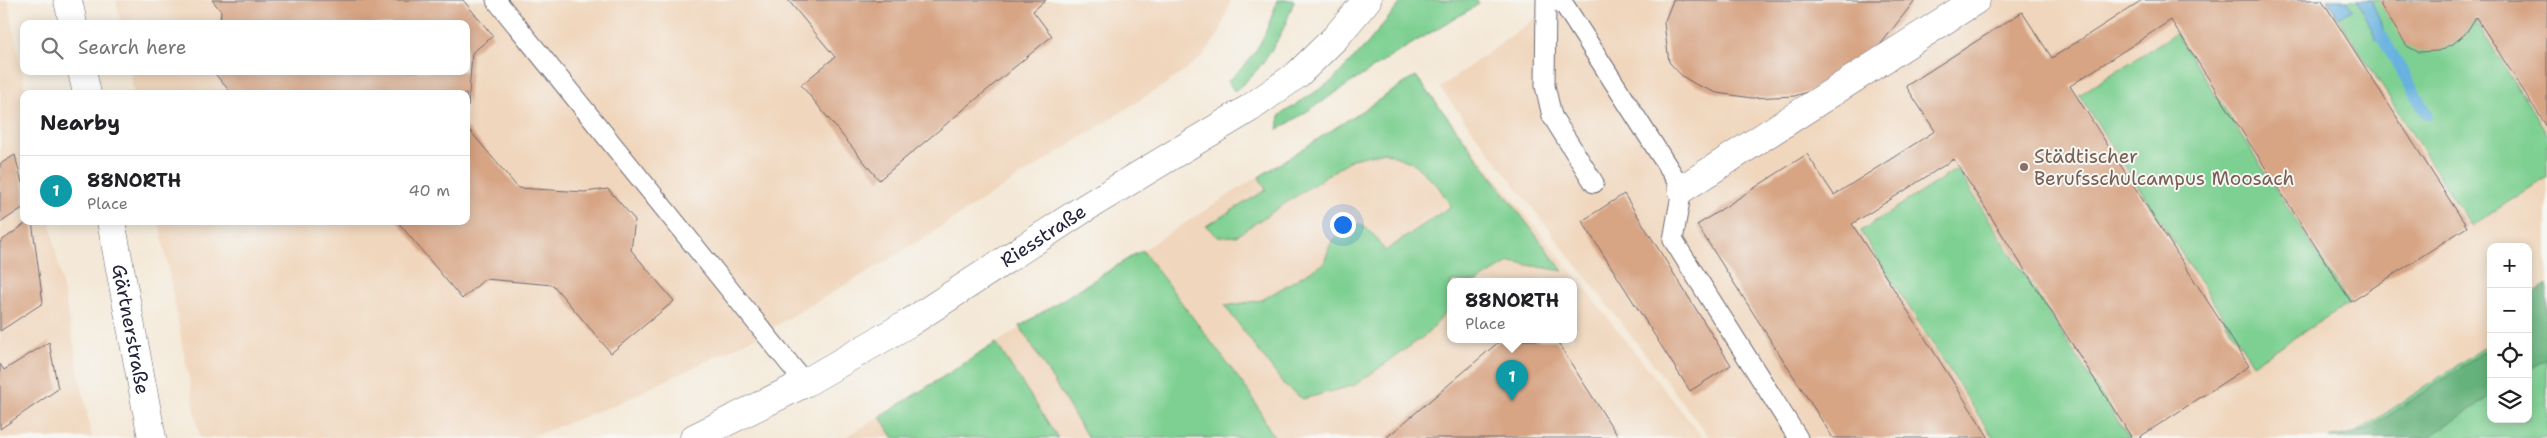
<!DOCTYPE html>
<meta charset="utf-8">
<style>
:root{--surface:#fff;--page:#f2f2f2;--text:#202124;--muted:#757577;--line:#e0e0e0;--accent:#7c3aed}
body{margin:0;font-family:"Shantell Sans",sans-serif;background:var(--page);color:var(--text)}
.controls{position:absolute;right:15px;bottom:15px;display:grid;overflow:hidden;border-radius:10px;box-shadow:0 2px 12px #0003}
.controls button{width:45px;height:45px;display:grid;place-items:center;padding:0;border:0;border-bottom:1px solid var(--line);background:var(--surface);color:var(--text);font:25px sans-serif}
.you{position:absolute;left:1342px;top:224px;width:18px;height:18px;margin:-12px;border:4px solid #fff;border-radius:50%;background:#1a73e8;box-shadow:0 0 0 8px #1a73e833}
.badge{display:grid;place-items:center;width:32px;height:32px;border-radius:50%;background:var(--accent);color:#fff;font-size:16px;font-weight:700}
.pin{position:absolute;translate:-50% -41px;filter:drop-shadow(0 1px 2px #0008)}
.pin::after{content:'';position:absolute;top:26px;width:18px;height:15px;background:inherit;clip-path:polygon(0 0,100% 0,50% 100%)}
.popup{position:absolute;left:1447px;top:278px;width:130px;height:65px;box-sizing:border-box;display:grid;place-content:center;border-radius:10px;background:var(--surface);filter:drop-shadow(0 1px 4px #0005);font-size:16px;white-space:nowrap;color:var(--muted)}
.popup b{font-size:19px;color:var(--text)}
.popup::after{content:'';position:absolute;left:50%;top:100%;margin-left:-10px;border:10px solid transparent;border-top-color:var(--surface)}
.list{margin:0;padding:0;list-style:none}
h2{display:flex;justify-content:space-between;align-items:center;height:65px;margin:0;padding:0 20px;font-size:21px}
h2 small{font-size:16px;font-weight:400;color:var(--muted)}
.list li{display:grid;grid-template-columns:32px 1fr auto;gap:15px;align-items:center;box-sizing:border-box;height:70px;padding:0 20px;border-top:1px solid var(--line)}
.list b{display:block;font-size:19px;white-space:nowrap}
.list p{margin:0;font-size:16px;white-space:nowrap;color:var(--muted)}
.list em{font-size:16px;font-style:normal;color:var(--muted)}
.icon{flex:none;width:28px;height:28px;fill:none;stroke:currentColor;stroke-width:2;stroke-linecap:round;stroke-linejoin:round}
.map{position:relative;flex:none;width:2547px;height:438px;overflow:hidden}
.search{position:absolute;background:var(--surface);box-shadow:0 2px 12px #0003;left:20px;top:20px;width:450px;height:55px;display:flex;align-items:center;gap:12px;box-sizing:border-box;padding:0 18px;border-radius:10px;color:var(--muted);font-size:19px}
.panel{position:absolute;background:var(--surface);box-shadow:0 2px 12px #0003;left:20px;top:90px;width:450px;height:135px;border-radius:10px}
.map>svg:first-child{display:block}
.built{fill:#f0d6bc;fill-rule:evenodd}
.green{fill:#7ed092;stroke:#507966}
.forest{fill:#66b27c;stroke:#446a5c}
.water{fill:#67b1e0;stroke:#446a8e}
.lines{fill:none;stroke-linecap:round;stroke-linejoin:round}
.stream{stroke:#67b1e0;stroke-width:12}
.building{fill:#d7a484}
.service-casing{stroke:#6c6872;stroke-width:21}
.pedestrian-casing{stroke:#6c6872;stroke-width:29}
.minor-casing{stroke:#6c6872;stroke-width:29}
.service{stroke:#fff;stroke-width:19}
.pedestrian{stroke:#fff;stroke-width:28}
.minor{stroke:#fff;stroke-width:28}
.education-dot{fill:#8d6e63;stroke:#f6f6f2;stroke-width:2}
.labels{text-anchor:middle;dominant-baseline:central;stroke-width:4;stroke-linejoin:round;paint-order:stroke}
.education-label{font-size:19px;fill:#785e54;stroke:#f6f6f2;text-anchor:start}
.street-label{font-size:19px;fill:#22223b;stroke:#f6f6f2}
</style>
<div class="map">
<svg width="2547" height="438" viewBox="0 0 2547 438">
<rect width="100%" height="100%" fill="#f6f6f2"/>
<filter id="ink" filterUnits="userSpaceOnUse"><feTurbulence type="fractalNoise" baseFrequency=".02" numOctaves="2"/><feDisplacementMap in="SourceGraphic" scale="10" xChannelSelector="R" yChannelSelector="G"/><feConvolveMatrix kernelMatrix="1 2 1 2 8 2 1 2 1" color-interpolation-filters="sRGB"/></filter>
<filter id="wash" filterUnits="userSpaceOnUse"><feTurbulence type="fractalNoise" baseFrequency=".0096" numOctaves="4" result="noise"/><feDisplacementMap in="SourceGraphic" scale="20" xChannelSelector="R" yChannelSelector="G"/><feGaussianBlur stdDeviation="1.12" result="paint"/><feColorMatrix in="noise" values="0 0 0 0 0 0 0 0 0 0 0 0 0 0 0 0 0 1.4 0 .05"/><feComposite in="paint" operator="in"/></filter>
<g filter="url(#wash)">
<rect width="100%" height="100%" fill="#f4e9d8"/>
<path class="built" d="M0,0h8l18,94h-2v127h26l42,217h-92z
M116,0h1115l-11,32 -16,23 -26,21 -283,180 -139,81 -139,67 -89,34h-328l-41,-217h307v-127h-332l-4,-23h336v-47h-345z
M1560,0h987v304l-19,13v-70h-37v95l-145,96h-636l-270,-350z
M1416,76l287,362h-860l37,-21zM1451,282h122v58h-122z"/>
<path class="green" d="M1277,0h17c-11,36 -30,69 -60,91l-6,-10c30,-26 37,-43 49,-81z
M1403,0h74l2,4 -76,45 -125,81 2,-15 52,-34 36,-38z
M2327,0h135l85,133v44l-76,49z
M2176,33l173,270 -96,61 -174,-269z
M1416,76l147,195 -53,-9 -33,20h-26v25l-24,27 -72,51 -52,14 -18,-13 -60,-80 37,-6 62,-37 6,-18 13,-18 17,-3 13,10 12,17 66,-45 -13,-20 -25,-23 -29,-11 -32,7 -116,77 -18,1 -12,-11 60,-36 -7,-13z
M1957,169l172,269h-136l-133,-207z
M1142,250l109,145 23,43h-186l-68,-112z
M2547,305v133h-199l143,-95v76h37v-101z
M996,343l62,95h-164l-14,-21z"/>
<path class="forest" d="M2547,284v75l-19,12v-74z
M2491,347v49l-64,42h-98l38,-8z"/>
<path class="water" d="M2327,0h20l5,10 -13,8z
M2357,0h14l14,32 -9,7z"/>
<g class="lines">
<path class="stream" d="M2381,35l46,79"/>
</g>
<g id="blocks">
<path class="building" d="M212,0h251l30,36 -21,17 -4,53 -2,-12h-234l-16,-19v-4h250v-47h-246l1,-13z
M788,0h258l-13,11 19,25 -173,144 -78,-95 34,-28z
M1673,0h242l-38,49 -58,39 -24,8 -43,2 -35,-5 -20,-8 -15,-9 -13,-14 -5,-39z
M2142,0h180l145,227 -116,75 -180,-282 -101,66 179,280 -111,72h-6l-178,-279 -102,65 137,214h-156l-136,-213 110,-71 27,41 101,-64 -29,-45 116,-74 30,46z
M2380,0h167v127l-71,-110 -10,16 -13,11 -15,7 -20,1 -11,-6 -26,-40z
M466,126l52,62 67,4 23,-3 27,31 -4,30 43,51 -63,52 -58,-68 -68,-6 -23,20 -65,-78h69z
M15,155l9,36v16l-24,16v-59z
M1624,194l107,171 -41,26 -108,-170z
M29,221h3l11,82 -43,28v-89z
M1501,340h55l63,98h-233z
M49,342l9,47 -58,40v-65l4,6z"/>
</g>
</g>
<g filter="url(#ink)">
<use href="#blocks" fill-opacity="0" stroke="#6c6872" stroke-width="1"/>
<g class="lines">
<g class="service-casing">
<path id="service" d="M496,0l309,383
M1546,0l-1,86 7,30 42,67
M1558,0l7,6 117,183 -9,51 125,198"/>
</g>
<g class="pedestrian-casing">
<path id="pedestrian" d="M1682,189l294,-189"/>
</g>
<g class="minor-casing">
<g id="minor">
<path d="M68,0l5,24"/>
<path d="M82,71l5,23"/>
<path id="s1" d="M111,221l41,217"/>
<path id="s2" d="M694,438l111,-55 104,-60 176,-115 165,-100 48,-34 37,-36 32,-38"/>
</g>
</g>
<use href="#service" class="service"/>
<use href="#pedestrian" class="pedestrian"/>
<use href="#minor" class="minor"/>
</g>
</g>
<circle class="education-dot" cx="2024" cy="167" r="5"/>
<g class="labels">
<g class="education-label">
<text x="2034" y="156">Städtischer<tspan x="2034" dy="22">Berufsschulcampus Moosach</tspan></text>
</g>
<g class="street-label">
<text stroke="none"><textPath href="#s2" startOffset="404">Riesstraße</textPath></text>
<text stroke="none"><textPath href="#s1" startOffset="110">Gärtnerstraße</textPath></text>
</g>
</g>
</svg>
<div class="controls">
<button>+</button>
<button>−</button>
<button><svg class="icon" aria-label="locate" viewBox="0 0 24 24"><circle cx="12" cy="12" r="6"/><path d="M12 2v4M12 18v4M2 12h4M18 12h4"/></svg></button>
<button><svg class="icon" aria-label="layers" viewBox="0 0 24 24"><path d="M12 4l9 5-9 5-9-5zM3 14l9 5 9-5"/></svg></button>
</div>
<div class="you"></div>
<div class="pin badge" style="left:1512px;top:401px;background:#0f9aa8">1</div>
<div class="popup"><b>88NORTH</b>Place</div>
<div class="search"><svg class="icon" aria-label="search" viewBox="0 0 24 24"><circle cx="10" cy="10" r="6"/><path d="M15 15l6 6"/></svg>Search here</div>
<section class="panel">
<h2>Nearby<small></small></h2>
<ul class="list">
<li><span class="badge" style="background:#0f9aa8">1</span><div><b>88NORTH</b><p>Place</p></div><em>40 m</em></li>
</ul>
</section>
</div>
